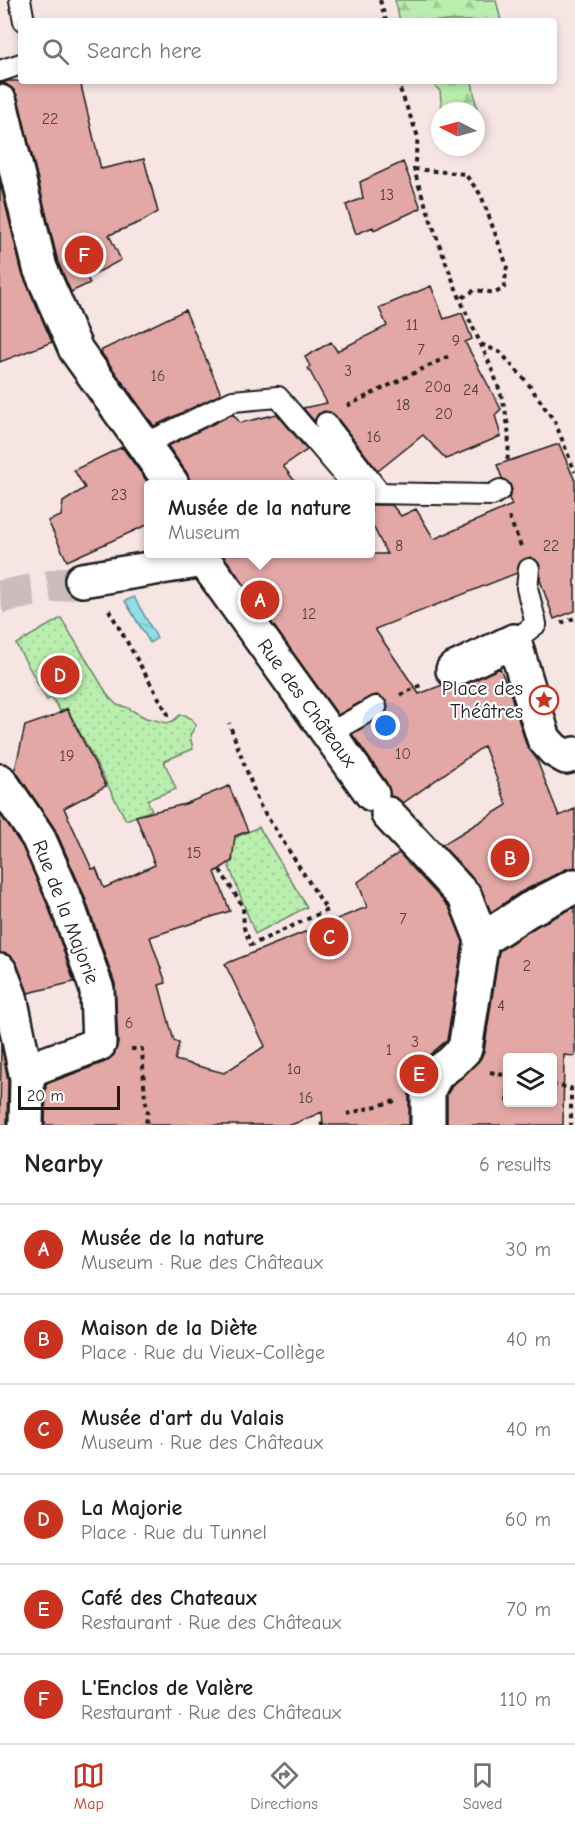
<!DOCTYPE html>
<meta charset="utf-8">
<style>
:root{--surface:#fff;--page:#f2f2f2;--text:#202124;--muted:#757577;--line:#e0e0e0;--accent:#c8321e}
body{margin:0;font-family:"Comic Neue",sans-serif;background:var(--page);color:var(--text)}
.controls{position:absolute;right:18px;bottom:18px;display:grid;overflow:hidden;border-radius:6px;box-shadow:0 3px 9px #0003}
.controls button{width:54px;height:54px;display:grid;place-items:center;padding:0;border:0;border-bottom:2px solid var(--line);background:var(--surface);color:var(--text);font:30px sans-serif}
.compass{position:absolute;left:431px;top:102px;width:54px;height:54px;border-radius:50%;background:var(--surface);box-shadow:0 3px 9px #0003;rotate:276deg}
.scale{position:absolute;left:18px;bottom:15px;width:102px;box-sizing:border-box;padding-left:6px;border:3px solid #1c1c1c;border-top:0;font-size:16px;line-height:21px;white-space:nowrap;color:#1c1c1c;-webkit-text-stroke:4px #fff;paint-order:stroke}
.you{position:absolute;left:386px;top:726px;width:21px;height:21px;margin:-15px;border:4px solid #fff;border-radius:50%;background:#1a73e8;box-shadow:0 0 0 9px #1a73e833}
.badge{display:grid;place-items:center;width:39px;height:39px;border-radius:50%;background:var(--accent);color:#fff;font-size:20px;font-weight:700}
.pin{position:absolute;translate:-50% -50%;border:3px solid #fff;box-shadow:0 2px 6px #0006}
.popup{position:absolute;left:144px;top:480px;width:231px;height:78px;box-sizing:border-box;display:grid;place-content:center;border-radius:6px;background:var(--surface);filter:drop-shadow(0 2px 4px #0005);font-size:20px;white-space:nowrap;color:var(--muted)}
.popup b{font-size:22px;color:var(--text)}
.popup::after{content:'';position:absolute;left:50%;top:100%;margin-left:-12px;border:12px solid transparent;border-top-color:var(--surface)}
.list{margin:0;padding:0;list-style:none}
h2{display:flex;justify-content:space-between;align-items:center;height:78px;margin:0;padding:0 24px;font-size:26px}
h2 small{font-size:20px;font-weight:400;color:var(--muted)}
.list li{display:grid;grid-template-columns:39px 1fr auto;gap:18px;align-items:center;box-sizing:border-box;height:90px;padding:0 24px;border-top:2px solid var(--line)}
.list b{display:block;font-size:22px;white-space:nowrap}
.list p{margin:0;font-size:20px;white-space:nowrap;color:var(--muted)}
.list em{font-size:20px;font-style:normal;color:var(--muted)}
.icon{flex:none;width:33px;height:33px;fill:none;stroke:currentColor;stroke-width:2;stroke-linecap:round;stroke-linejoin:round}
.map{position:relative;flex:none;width:575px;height:1125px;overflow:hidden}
.search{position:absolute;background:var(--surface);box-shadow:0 3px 9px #0003;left:18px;right:18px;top:18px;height:66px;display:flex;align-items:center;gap:15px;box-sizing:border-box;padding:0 21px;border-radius:6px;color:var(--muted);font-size:22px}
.sheet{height:618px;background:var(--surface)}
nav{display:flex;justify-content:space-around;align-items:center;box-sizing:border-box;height:84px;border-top:2px solid var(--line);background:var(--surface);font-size:16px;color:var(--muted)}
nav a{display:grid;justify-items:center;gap:3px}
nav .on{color:var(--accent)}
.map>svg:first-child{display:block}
.grass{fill:url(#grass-dots);stroke:#6b8566;stroke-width:1.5}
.forest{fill:url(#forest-firs);stroke:#6b8566;stroke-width:1.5}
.water{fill:url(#water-ripples);stroke:#609295;stroke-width:1.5}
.building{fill:#e3a8a6;stroke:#1c1c1c;stroke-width:1.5;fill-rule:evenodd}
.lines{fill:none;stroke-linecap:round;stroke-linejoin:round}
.street-tunnel{stroke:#cbbdbc;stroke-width:33;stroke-dasharray:33 16;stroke-linecap:butt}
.lane-casing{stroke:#1c1c1c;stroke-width:24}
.street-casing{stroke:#1c1c1c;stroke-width:38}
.path{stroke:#1c1c1c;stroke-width:4;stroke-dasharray:4.5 4.5;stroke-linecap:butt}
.lane{stroke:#fff;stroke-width:20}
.street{stroke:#fff;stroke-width:33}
.labels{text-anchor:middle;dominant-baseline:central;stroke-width:4.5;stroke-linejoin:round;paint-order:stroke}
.number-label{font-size:16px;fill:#4e3f3e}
.poi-label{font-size:20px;fill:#1c1c1c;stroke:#fff;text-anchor:end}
.street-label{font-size:20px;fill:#1c1c1c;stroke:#fff}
</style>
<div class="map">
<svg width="575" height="1125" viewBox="0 0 575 1125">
<defs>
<pattern id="grass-dots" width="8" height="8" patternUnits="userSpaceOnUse" patternTransform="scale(1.5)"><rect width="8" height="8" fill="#baeeaf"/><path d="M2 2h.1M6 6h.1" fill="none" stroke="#9fcc96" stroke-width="1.8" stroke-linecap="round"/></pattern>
<pattern id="forest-firs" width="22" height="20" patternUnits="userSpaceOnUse" patternTransform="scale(1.5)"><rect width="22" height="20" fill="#baeeaf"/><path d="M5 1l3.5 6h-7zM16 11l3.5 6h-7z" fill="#9fcc96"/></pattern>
<pattern id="water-ripples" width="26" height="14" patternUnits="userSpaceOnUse" patternTransform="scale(1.5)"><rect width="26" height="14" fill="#8ee0e5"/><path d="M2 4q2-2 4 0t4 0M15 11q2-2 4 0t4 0" fill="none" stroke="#7ac0c4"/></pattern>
</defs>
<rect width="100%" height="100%" fill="#f7e5e4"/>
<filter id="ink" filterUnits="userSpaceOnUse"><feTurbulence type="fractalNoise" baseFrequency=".0167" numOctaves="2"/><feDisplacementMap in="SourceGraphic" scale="12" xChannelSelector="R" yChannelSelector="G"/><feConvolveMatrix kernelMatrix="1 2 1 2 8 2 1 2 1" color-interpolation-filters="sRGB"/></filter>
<g filter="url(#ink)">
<path class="grass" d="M61,618l48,79 8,8 9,2 20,11 21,5 6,-2 7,-6h5l7,4 4,6 -6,10 3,14 -29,12 12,28 -29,11 5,10 -26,10 -59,-112 -7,3 -8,-14 -5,3 -31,-56z
M259,827l48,80 -52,27 -26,-68 4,-6 -3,-20z"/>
<path class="forest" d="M395,0h101l5,21h-101z
M430,81h42l5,29 -1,4v-3h-34l-2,-20z"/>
<path class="water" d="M134,597l23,41 -7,5 -25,-42z"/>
<path class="building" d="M8,81h72l21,88 43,-10 14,53 -15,9 -34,14 12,25 -34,18 3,5 -19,9 -13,-30 -40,-164 -5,-9 -7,-5h-6z
M403,162l18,46 -47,22 -1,-3 -17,7 -10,-29 17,-7 -3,-16z
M0,182l22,91 30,69 -52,20z
M431,286l13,33 18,-6 10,26 -7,3 36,67 -6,6 6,21 -55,23 -23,-24 -45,36 -43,-56 -5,-3 -6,-1 -6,3 -4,7 -11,-13 24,-5 -19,-35 2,-2 -5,-9 26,-15 6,9 50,-25 -8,-18z
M185,310l36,84 -67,32 -54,-75z
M233,414l7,9 37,-9 30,36 -24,16 14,18h-107l-3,-11 -19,-27z
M559,444l16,37v130l-21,8 -14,-39v-15l-4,-5 -6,-3 -10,5 -3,11 -142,56 44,65 23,-9 9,4 9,-2 40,-19 11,27 15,49 10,14 23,58 16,-7v58l-9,2 -47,24 -28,19 -12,-27 -37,-40 65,-40 -23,-59 -81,57 -13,-7 -3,-13 -35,-49 34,-20 2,-7 -2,-6 -9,-6 -6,1 -33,19 -116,-161h165l-16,-32v-17h21l9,11 15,-7 18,30 78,-34 -3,-7 3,-8 -2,-6 -8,-6 -5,-13z
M122,447l27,37v40l-82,37 -19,-40 13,-5 2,-14 22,-14 -11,-18z
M67,709l39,77 -42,22 28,61 4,-1 8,20 51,-23 -19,-49 49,-12 44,-18 19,45 -13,5 -3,25 -17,11 15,39 -80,26 16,46 -7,2 15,56 5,2 -4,17 49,13 41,-27 -40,-82 142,-57 -9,-25 41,-29 50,54 14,35 -16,98 -21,18 -15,23 -2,9v35h-86l-1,-13 -31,13h-246l1,-41 59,-22 9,-7 4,-12 -3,-59 -31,-89 -29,-66 -40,-59 10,-44 26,-9z
M0,814l22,32 27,62 25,74 -46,11 -11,-29 -6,-8 -11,-3z
M575,907v149l-11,-1 -1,70h-116v-30l5,-9 26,-24 6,-10 15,-101 38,-25zM507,1058h45v44h-45z
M1,1043l7,37 -1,45h-7z"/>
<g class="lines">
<path class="street-tunnel" d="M0,597l82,-17"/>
<g class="lane-casing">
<path id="lane" d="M20,0l4,21
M0,71l21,-7
M326,423l54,70
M143,445l90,-44 45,-4 74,87
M371,493l121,2 8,-5
M514,641l22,-17 -9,-36 2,-19
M328,734l48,-27"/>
</g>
<g class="street-casing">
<path id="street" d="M0,102l40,166 36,82 96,134
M201,554l3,6 168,234
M82,580l122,-20
M453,670l61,-29 30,98 10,11 12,7 9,-3
M0,781l38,56 28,64 31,89 2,54 -65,24 -7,10
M388,814l77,83 17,43 -17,109 -14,14 -14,10 -9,17v35
M482,940l46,-30 47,-24
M0,971l10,26 17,81 -1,47"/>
</g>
<path class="path" d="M380,0l6,21
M397,81l21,56 -4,32 4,14c13,38 26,76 41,113 21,52 58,107 48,166
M414,169l51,5 16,21 26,71 -3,22 -9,5 -20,-3 -15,9
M481,344l20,9 26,29 28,40 20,50
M347,406l104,-51
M509,517l12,29
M109,610l60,106
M561,623l14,-5
M400,695l23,-11
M220,870l23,37 1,21 7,17 76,-35 -68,-106 -30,-81
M131,1049h11l3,51 3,9 -2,16
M490,1072l18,4
M552,1085l19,3v37
M347,1114l48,-13
M320,1125l3,-1"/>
<use href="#lane" class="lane"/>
<use href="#street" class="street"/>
</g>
</g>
<defs>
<g id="sight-ring" transform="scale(1.5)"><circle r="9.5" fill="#fff" stroke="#c8321e" stroke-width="1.5"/><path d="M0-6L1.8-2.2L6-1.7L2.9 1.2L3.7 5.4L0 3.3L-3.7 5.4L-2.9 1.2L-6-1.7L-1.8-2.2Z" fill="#c8321e"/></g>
</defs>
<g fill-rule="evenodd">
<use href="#sight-ring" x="544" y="700"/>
</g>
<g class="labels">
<g class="number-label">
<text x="50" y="119">22</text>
<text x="387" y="195">13</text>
<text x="412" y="325">11</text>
<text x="456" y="341">9</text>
<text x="421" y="350">7</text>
<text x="348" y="371">3</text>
<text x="158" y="376">16</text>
<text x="438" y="387">20a</text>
<text x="471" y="390">24</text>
<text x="403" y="405">18</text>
<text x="444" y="414">20</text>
<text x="374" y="437">16</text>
<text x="119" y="495">23</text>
<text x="399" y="546">8</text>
<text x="551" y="546">22</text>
<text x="309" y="614">12</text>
<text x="403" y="754">10</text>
<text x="67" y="756">19</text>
<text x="194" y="853">15</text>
<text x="403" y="919">7</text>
<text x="527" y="966">2</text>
<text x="501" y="1006">4</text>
<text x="129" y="1023">6</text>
<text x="415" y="1042">3</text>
<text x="389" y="1050">1</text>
<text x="294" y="1069">1a</text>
<text x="306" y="1098">16</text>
</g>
<g class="poi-label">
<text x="523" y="688">Place des<tspan x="523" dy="23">Théâtres</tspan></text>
</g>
<g class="street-label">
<text transform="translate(307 703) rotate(54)">Rue des Châteaux</text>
<text transform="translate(66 912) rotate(69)">Rue de la Majorie</text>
</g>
</g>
</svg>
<div class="controls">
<button><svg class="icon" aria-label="layers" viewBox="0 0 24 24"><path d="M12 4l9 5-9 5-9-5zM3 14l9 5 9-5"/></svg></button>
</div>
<svg class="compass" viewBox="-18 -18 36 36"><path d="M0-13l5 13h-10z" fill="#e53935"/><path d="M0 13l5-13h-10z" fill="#757577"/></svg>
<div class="scale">20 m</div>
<div class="you"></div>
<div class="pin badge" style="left:260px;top:600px">A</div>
<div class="popup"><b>Musée de la nature</b>Museum</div>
<div class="pin badge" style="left:510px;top:858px">B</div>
<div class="pin badge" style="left:329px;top:937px">C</div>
<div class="pin badge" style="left:60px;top:675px">D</div>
<div class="pin badge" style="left:419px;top:1074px">E</div>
<div class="pin badge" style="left:84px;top:255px">F</div>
<div class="search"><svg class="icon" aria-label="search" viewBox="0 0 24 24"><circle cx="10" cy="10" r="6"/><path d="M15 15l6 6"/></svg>Search here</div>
</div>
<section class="sheet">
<h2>Nearby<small>6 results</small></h2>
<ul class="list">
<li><span class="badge">A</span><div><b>Musée de la nature</b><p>Museum · Rue des Châteaux</p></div><em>30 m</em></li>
<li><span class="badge">B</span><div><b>Maison de la Diète</b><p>Place · Rue du Vieux-Collège</p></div><em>40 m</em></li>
<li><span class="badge">C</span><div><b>Musée d'art du Valais</b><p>Museum · Rue des Châteaux</p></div><em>40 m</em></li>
<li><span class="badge">D</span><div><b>La Majorie</b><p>Place · Rue du Tunnel</p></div><em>60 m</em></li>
<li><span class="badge">E</span><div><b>Café des Chateaux</b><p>Restaurant · Rue des Châteaux</p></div><em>70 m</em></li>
<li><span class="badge">F</span><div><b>L'Enclos de Valère</b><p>Restaurant · Rue des Châteaux</p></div><em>110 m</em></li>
</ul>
</section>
<nav>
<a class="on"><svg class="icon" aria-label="map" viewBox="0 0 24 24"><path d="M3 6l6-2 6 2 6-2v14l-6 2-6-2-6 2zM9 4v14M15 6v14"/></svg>Map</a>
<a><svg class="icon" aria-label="directions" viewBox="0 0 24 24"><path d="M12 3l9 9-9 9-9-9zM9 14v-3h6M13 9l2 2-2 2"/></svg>Directions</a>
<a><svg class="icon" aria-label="saved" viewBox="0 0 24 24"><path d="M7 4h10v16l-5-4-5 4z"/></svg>Saved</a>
</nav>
